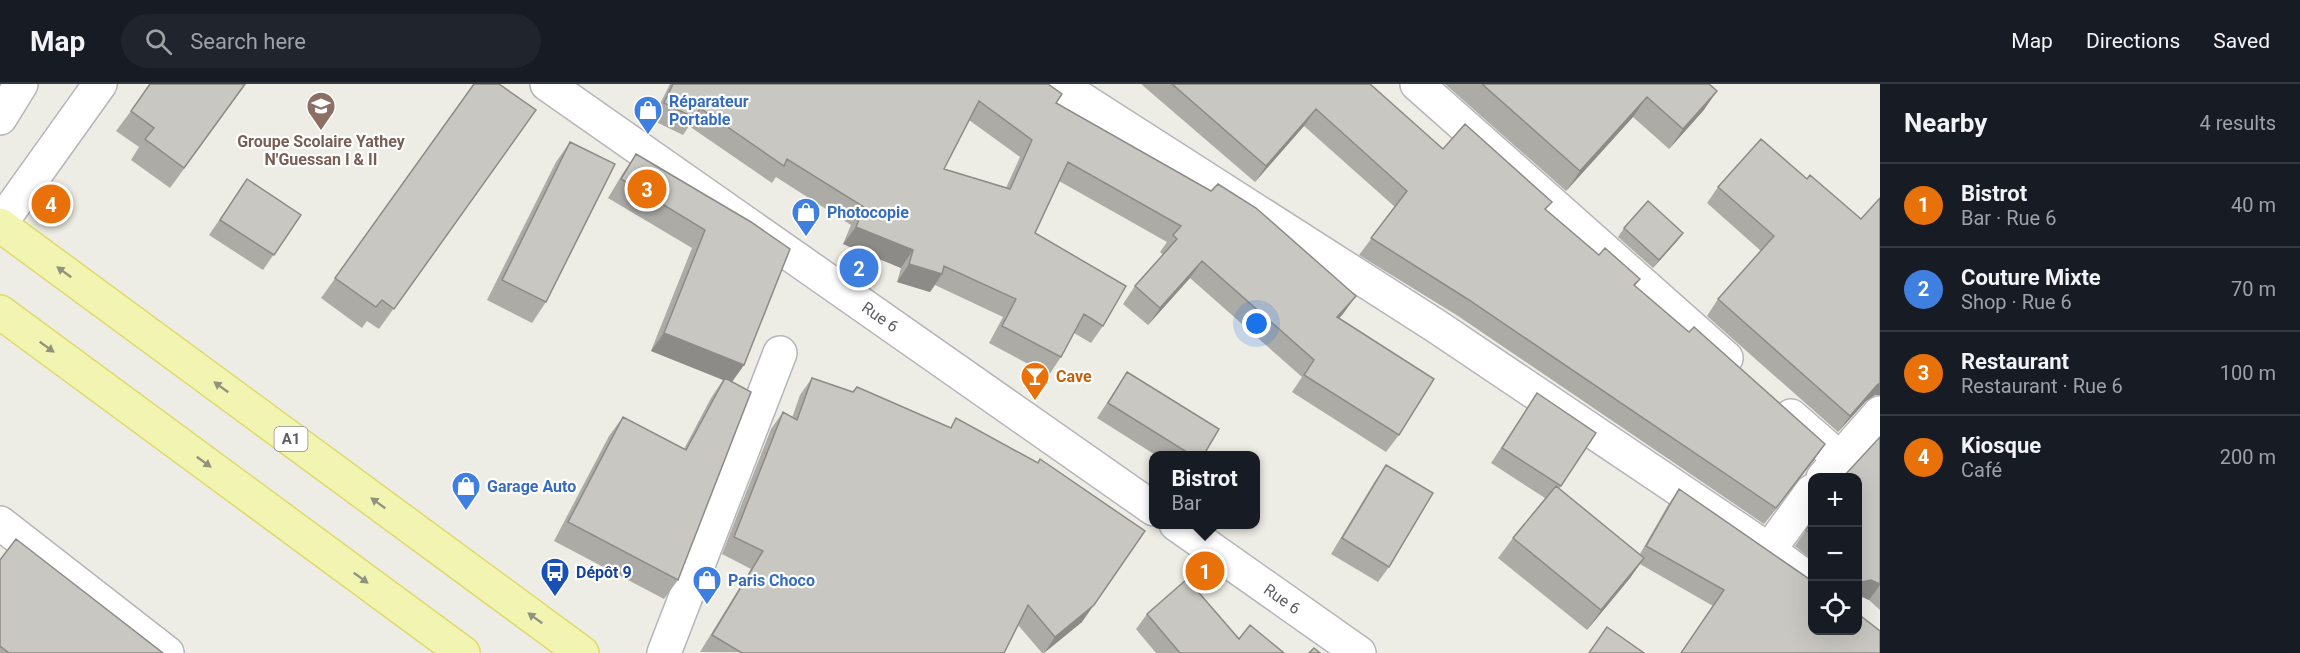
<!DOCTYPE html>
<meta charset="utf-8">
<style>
:root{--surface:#171b24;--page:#20242c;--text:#f1f3f6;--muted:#9ea1a6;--line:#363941;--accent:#d46e43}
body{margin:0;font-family:Roboto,sans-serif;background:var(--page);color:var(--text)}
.controls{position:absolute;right:18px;bottom:18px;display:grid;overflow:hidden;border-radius:12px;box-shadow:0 6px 24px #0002}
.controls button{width:54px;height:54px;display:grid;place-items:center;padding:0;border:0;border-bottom:2px solid var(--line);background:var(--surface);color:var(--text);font:30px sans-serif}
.you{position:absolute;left:1257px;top:240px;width:21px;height:21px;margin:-15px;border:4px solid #fff;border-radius:50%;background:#1a73e8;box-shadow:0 0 0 9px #1a73e833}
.badge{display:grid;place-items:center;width:39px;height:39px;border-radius:50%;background:var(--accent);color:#fff;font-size:20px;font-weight:700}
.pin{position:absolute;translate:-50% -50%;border:3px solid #fff;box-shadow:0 2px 6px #0006}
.popup{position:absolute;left:1149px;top:367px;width:111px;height:78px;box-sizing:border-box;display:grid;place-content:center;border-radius:12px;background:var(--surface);filter:drop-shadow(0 2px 4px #0005);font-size:20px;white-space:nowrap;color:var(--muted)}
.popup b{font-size:22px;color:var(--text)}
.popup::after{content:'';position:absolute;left:50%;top:100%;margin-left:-12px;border:12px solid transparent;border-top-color:var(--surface)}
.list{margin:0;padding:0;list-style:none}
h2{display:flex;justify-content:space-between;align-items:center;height:78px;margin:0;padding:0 24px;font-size:26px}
h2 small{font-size:20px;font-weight:400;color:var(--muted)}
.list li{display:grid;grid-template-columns:39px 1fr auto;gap:18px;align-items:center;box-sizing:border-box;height:84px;padding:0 24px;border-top:2px solid var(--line)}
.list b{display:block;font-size:22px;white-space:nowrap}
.list p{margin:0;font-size:20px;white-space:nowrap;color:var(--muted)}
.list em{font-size:20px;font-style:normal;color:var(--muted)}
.icon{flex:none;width:33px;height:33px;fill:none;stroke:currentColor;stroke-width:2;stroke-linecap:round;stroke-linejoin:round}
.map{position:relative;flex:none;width:1880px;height:569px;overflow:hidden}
header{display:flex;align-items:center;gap:36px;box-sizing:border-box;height:84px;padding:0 30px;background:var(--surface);border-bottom:2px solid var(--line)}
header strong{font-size:28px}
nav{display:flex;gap:33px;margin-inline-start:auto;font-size:21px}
.search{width:420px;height:54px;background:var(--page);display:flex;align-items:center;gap:15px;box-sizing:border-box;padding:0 21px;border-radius:33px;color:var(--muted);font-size:22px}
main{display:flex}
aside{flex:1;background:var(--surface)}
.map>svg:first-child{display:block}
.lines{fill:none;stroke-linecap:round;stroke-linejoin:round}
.minor-casing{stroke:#b5b5ba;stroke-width:36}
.major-casing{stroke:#e0d96a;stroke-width:36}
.minor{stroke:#fff;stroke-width:33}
.major{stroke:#f2f5b2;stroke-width:33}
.wall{fill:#adaba6;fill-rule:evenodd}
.shaded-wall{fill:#8d8b87}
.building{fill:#c9c7c1;stroke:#8d8b87;stroke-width:1.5;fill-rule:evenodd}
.oneway{fill:#91937f}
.labels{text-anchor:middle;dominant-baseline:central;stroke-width:4.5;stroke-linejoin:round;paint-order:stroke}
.shield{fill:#fff;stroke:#8e8e92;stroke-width:1.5}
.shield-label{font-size:15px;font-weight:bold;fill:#5d5e63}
.shop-label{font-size:16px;font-weight:bold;fill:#366cbe;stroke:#fff;text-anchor:start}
.education-label{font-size:16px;font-weight:bold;fill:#785e54;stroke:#fff}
.street-label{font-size:16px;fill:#5d5e63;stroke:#fff}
.food-label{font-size:16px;font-weight:bold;fill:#c56008;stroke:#fff;text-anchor:start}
.transit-label{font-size:16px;font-weight:bold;fill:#164399;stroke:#fff;text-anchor:start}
</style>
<header>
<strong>Map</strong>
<div class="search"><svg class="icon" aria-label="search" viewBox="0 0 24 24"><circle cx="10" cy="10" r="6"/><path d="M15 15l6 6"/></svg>Search here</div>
<nav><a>Map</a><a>Directions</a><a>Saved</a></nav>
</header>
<main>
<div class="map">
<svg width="1880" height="569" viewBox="0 0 1880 569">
<rect width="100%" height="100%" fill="#edede5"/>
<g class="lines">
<g class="minor-casing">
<path id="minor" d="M547,0l607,425
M1058,0l378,242 333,224 43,32
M1417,0l309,274
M0,34l21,-34
M0,140l100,-140
M1791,332l47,41
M1823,394l57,-65
M0,439l167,130
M1176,440l183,129
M1769,466l43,-59
M664,569l116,-300"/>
</g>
<g class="major-casing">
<path id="major" d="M0,141l582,428
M0,228l463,341"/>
</g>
<use href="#minor" class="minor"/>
<use href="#major" class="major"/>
</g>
<path class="wall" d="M246,0l-76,104 -39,-28 8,-13 -23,-16 15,-20z
M474,0l62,26 -157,219 -12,-8 -5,7 -41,-30z
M670,0h378l8,19 300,193 -17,22 60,117 -13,17 -94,-60 10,-15 -112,-99 -42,47 -25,-21 12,-18 28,-31 -3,-3 7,-10 -108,-61 -24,52 68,93 -12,17 -17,-10 -13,24 -12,18 -60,-32 14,-26 -68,-32 -5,7 -33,-10 4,-14 -58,-24 8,-19 -75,-48 -4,6 -83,-57 -6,9 -31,-15zM969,36l51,37 -14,31 -62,-19z
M1141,0h229l73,65 103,61 53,45 41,24 -5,7 179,174 -50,64 -306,-208 -99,-61 36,-48 -91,-81 -49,56z
M1445,0h264l8,7 -14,20 -34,38 -36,-32 -67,74z
M570,58l-24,160 -14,21 -45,-23 69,-138z
M636,70l115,68 -7,143 -12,17 -54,198 -14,19 -110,-58 55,-105 14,-19 61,32 27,-51 12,-18 -72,-29 41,-103 -84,-50 15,-25z
M247,95l54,36 -38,55 -54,-35z
M1807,95l54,40 19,-21v197h-5l-9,6 -28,31 -131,-116 11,-17 43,-48 -54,-48 11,-16z
M1624,144l59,5 -6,8 -24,27 -35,-31z
M1127,288l76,84h-46l-60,-38z
M812,294l138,50 6,-10 126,204 -38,31h-2l-24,-28 -14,28 -304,-1 51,-83 -29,-15 49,-125 12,-17 9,6 8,-23z
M1537,309l59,40 -37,56 81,65 28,-49 11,-16 133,92 -99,25 -73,-42 -10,14 -43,52 -89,-72 15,-20 32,-40 -54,-35z
M1880,353v173l-11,-10 -9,-4 -3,1v-120z
M1386,381l3,102 -11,15 -47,-28 44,-73z
M1812,437v39l-17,-14z
M0,476l163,93h-163z
M1147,530l92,25 45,14h-128l-20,-24z"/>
<path class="shaded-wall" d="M1717,7l-14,20 -34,38 14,-20z
M1647,13l-14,20 -67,74 14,-20z
M1316,25l-12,17 -49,56 11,-16z
M856,143l57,23 -12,18 -58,-24z
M1683,149l-6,8 -24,27 6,-8z
M1202,177l-12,17 -42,47 12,-17z
M909,180l33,10 -12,18 -33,-10z
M1356,212l-13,18 -18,20 12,-17z
M664,249l80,32 -13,18 -80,-32z
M1880,299v12h-5l-9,6 -28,31 12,-16 27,-31z
M1825,360l-11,16 -50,64 12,-16z
M1644,474l-14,20 -43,52 14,-20z
M1871,496l9,4v1l-11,15 -9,-4 -3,1v-12l5,-3z
M1094,521l-12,17 -38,31 11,-16z"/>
<path class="building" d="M150,0h95l-61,84 -39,-29 9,-11 -23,-17z
M474,0h25l37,26 -142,199 -12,-9 -6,7 -41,-29z
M673,0h375l14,10 -6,9 155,88 7,-7 38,24 100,88 -19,21 97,62 -35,56 -95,-60 10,-15 -112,-99 -42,47 -25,-22 42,-47 -4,-4 8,-9 -113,-64 -33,71 91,53 -23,40 -19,-12 -23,43 -59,-31 14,-27 -72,-33 -2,8 -33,-10 4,-14 -57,-23 8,-20 -77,-48 -3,7 -84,-58 -5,10 -31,-15zM979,17l53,39 -22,49 -66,-20z
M1172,0h198l73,65 22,-25 87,78 -7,7 54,46 6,-7 35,31 -6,6 55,47 5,-5 131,117 -49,64 -307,-208 -98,-62 36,-47 -91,-82 -50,57z
M1482,0h227l8,7 -34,38 -36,-32 -67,74z
M1761,55l46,40 3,-4 51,44 19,-21v185l-3,2 -27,31 -132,-117 56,-63 -56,-49z
M570,58l45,22 -69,138 -44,-22z
M636,70l115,68 39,27 -46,116 -80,-32 41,-103 -84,-51z
M247,95l54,36 -27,40 -54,-35z
M1648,117l35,32 -24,27 -35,-32z
M1127,288l92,57 -16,27h-10l-85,-53z
M725,294l26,14 -73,188 -110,-58 55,-105 63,33z
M812,294l41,14 4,-5 94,41 5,-10 82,45 2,-4 105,72 -51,74 -39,32 -27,-32 -24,48h-262l-30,-18 51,-84 -29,-14 49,-125 14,8z
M1537,309l59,40 -35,53 -59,-38z
M1880,353v147l-9,-4 -9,2 -5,3v-108h-14z
M1386,381l47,28 -44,74 -47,-29z
M1556,402l88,72 -43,52 -88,-72z
M1679,405l133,92v49h45v-17l23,18v22h-199l43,-63 -78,-44z
M1812,437v14l-6,-5z
M16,455l147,114h-154l-9,-7v-86z
M1187,495l52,60 11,-14 34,28h-104l-33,-39z
M1607,543l37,26h-55z
M1314,564l6,5h-11z"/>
<defs><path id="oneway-solid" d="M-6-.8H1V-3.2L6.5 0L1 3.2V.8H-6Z" transform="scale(1.5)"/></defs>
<g class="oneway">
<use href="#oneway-solid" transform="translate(64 188) rotate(-144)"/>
<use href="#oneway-solid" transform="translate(47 263) rotate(36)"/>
<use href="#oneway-solid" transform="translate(221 303) rotate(-144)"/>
<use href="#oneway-solid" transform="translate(204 378) rotate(36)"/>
<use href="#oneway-solid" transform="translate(378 419) rotate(-144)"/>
<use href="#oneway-solid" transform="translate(361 494) rotate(36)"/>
<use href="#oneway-solid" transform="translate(535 534) rotate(-144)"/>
</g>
<defs>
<g id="school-pin" transform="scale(1.5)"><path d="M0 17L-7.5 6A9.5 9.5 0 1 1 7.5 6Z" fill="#8d6e63" stroke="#fff"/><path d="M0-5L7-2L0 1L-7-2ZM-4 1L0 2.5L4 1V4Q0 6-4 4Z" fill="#fff"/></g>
<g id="shop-pin" transform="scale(1.5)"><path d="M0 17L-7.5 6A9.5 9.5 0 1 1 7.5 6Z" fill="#3f7fe0" stroke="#fff"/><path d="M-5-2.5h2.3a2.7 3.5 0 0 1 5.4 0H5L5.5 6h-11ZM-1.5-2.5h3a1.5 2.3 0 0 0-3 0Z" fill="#fff"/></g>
<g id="bar-pin" transform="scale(1.5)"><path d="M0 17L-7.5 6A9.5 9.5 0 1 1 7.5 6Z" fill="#e8710a" stroke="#fff"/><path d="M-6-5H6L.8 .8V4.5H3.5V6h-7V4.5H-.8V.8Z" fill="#fff"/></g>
<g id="bus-pin" transform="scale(1.5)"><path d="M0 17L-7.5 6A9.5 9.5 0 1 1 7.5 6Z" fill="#1a4fb4" stroke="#fff"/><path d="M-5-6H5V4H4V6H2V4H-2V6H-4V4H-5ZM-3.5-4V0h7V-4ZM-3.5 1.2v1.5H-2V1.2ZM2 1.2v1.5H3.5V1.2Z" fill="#fff"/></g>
</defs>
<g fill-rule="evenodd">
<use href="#school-pin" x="321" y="22"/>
<use href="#shop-pin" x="648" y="26"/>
<use href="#shop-pin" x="806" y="128"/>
<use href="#bar-pin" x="1035" y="292"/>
<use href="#shop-pin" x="466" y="402"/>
<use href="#bus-pin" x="555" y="488"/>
<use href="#shop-pin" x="707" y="496"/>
</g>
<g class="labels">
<rect class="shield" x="274.5" y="343" width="33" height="24" rx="4.5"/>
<g class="shield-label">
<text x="291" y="355">A1</text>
</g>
<g class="shop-label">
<text x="669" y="17">Réparateur<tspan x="669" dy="18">Portable</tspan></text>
<text x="827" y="128">Photocopie</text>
<text x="487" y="402">Garage Auto</text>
<text x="728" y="496">Paris Choco</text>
</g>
<g class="education-label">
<text x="321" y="57">Groupe Scolaire Yathey<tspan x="321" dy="18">N'Guessan I &amp; II</tspan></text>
</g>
<g class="street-label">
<text transform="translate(880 233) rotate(35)">Rue 6</text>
<text transform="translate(1282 515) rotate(35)">Rue 6</text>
</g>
<g class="food-label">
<text x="1056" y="292">Cave</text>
</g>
<g class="transit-label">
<text x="576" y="488">Dépôt 9</text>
</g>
</g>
</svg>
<div class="controls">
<button>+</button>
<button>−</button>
<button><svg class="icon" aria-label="locate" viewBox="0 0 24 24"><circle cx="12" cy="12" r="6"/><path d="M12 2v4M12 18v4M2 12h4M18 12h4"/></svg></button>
</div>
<div class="you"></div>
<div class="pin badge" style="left:1205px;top:487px;background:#e8710a">1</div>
<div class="popup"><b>Bistrot</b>Bar</div>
<div class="pin badge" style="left:859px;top:184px;background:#3f7fe0">2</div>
<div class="pin badge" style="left:647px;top:105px;background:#e8710a">3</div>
<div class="pin badge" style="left:51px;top:120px;background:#e8710a">4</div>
</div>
<aside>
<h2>Nearby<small>4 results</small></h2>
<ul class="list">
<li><span class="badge" style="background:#e8710a">1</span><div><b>Bistrot</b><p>Bar · Rue 6</p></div><em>40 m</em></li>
<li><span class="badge" style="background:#3f7fe0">2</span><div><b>Couture Mixte</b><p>Shop · Rue 6</p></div><em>70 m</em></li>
<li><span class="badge" style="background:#e8710a">3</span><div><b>Restaurant</b><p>Restaurant · Rue 6</p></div><em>100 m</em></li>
<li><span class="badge" style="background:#e8710a">4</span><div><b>Kiosque</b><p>Café</p></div><em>200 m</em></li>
</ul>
</aside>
</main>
